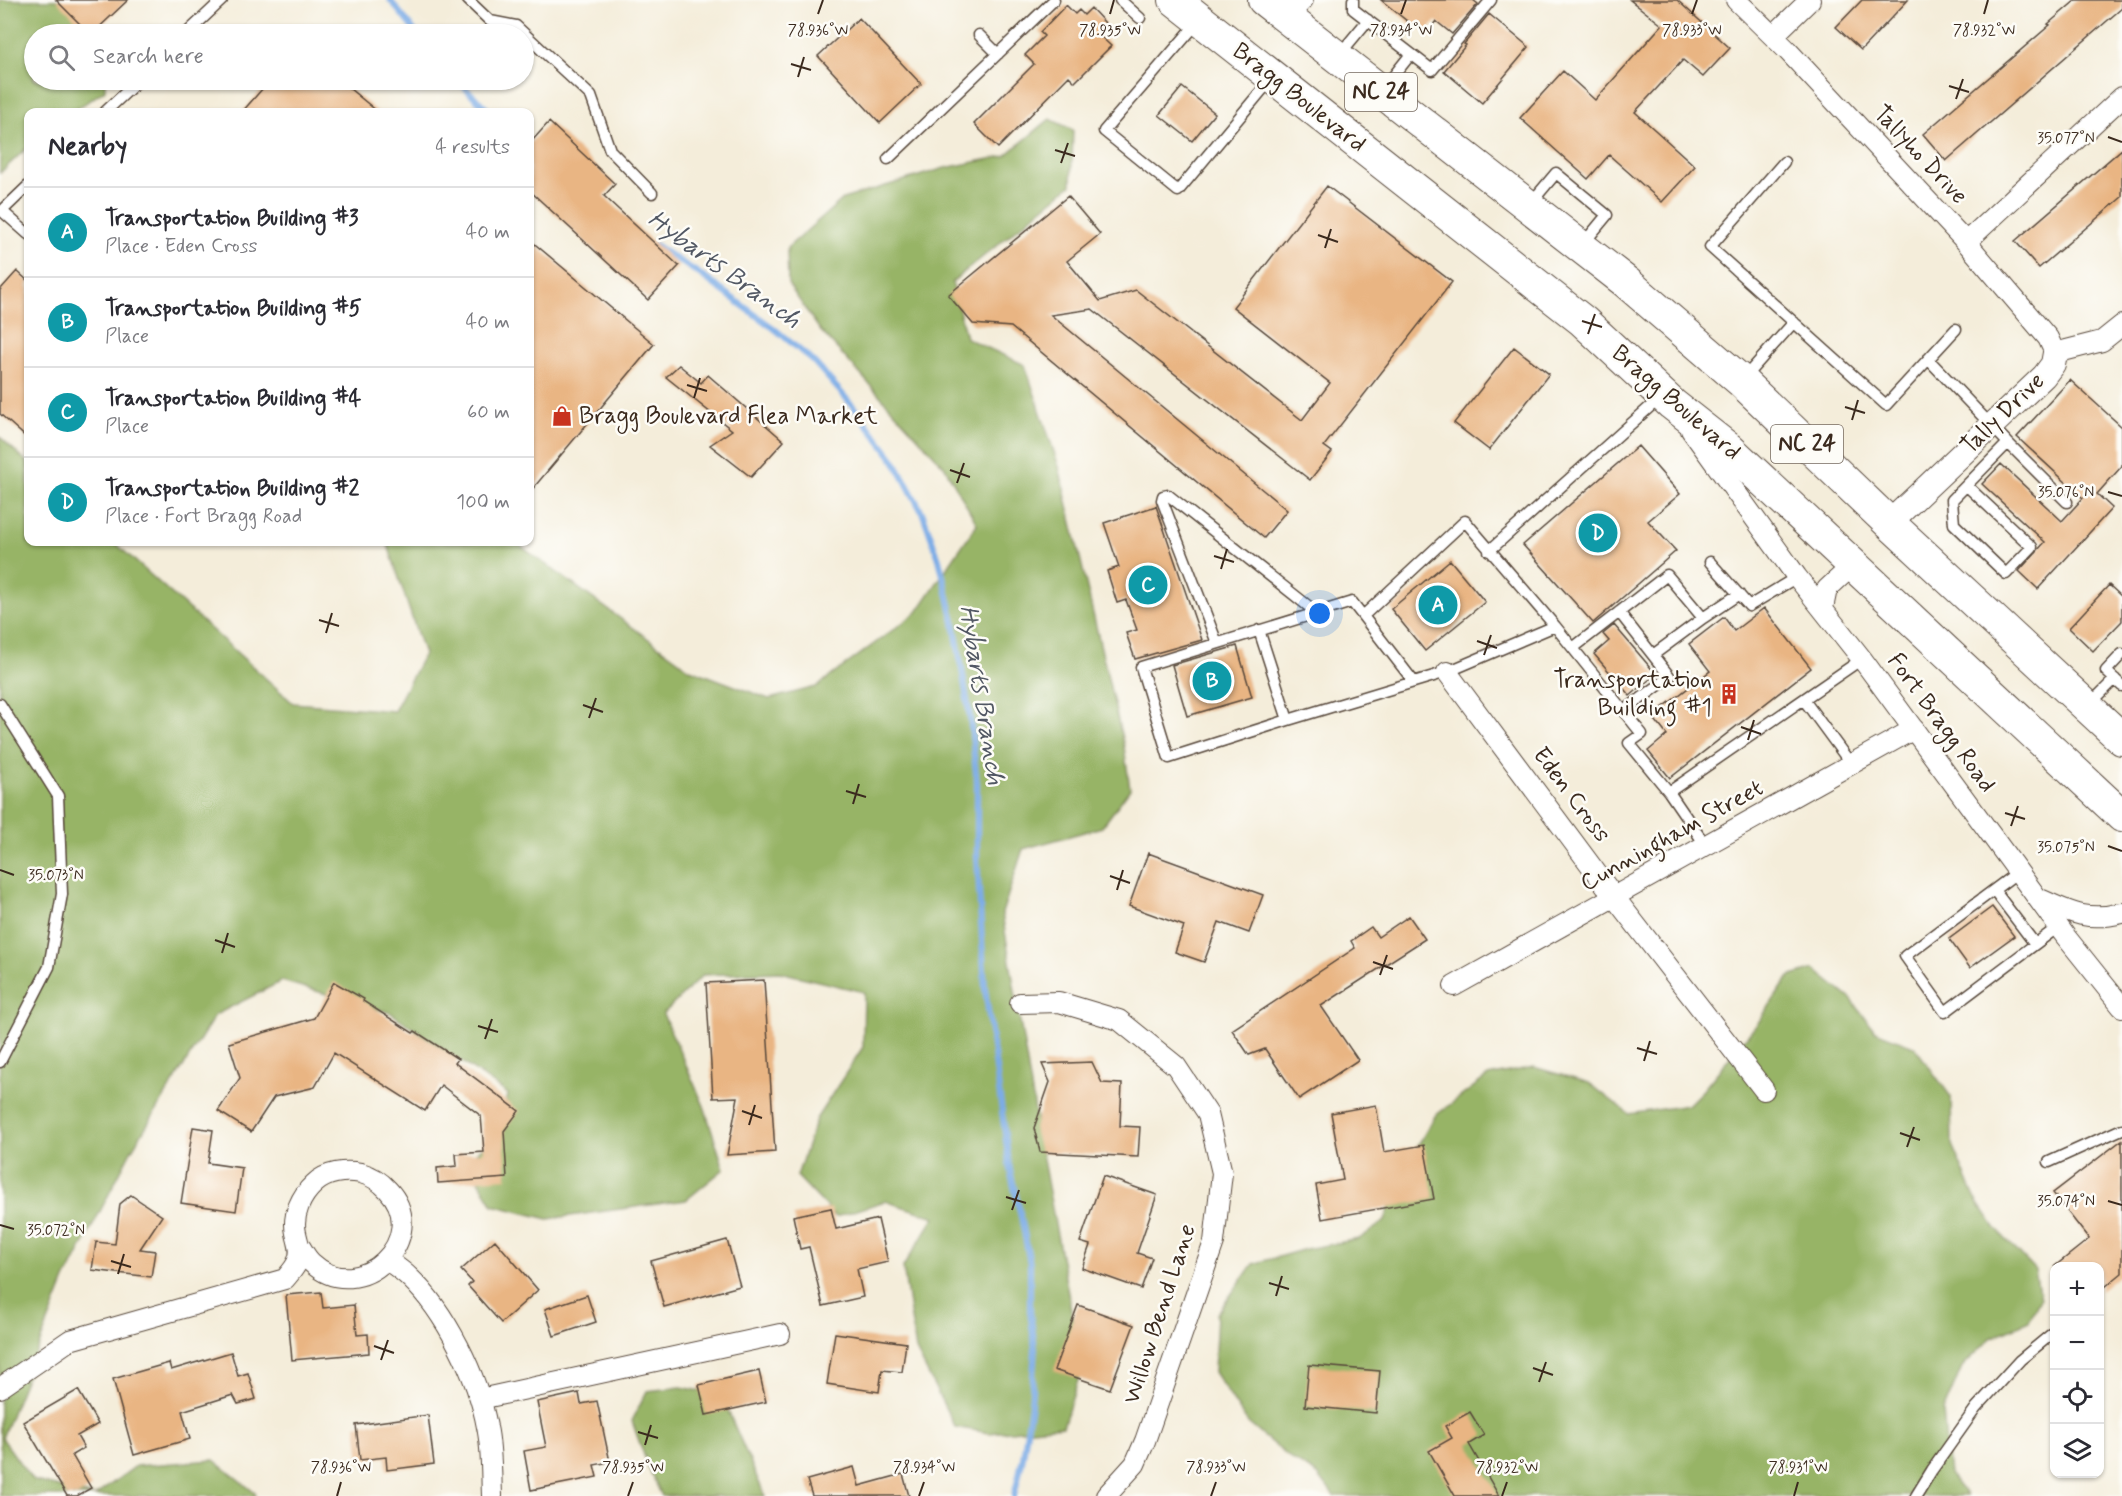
<!DOCTYPE html>
<meta charset="utf-8">
<style>
:root{--surface:#fff;--page:#f2f2f3;--text:#2b2b33;--muted:#7c7c81;--line:#e1e1e2;--accent:#db2777}
body{margin:0;font-family:Mynerve,sans-serif;background:var(--page);color:var(--text)}
.controls{position:absolute;right:18px;bottom:18px;display:grid;overflow:hidden;border-radius:12px;box-shadow:0 2px 4px #0004}
.controls button{width:54px;height:54px;display:grid;place-items:center;padding:0;border:0;border-bottom:2px solid var(--line);background:var(--surface);color:var(--text);font:30px sans-serif}
.you{position:absolute;left:1320px;top:614px;width:21px;height:21px;margin:-15px;border:4px solid #fff;border-radius:50%;background:#1a73e8;box-shadow:0 0 0 9px #1a73e833}
.badge{display:grid;place-items:center;width:39px;height:39px;border-radius:50%;background:var(--accent);color:#fff;font-size:20px;font-weight:700}
.pin{position:absolute;translate:-50% -50%;border:3px solid #fff;box-shadow:0 2px 6px #0006}
.list{margin:0;padding:0;list-style:none}
h2{display:flex;justify-content:space-between;align-items:center;height:78px;margin:0;padding:0 24px;font-size:26px}
h2 small{font-size:20px;font-weight:400;color:var(--muted)}
.list li{display:grid;grid-template-columns:39px 1fr auto;gap:18px;align-items:center;box-sizing:border-box;height:90px;padding:0 24px;border-top:2px solid var(--line)}
.list b{display:block;font-size:22px;white-space:nowrap}
.list p{margin:0;font-size:20px;white-space:nowrap;color:var(--muted)}
.list em{font-size:20px;font-style:normal;color:var(--muted)}
.icon{flex:none;width:33px;height:33px;fill:none;stroke:currentColor;stroke-width:2;stroke-linecap:round;stroke-linejoin:round}
.map{position:relative;flex:none;width:2122px;height:1496px;overflow:hidden}
.search{position:absolute;background:var(--surface);box-shadow:0 2px 4px #0004;left:24px;top:24px;width:510px;height:66px;display:flex;align-items:center;gap:15px;box-sizing:border-box;padding:0 21px;border-radius:33px;color:var(--muted);font-size:22px}
.panel{position:absolute;background:var(--surface);box-shadow:0 2px 4px #0004;left:24px;top:108px;width:510px;height:438px;border-radius:12px}
.map>svg:first-child{display:block}
.forest{fill:#97b466;stroke:#696f42;stroke-width:1.5}
.lines{fill:none;stroke-linecap:round;stroke-linejoin:round}
.stream{stroke:#7cace6;stroke-width:6}
.building{fill:#e9b583}
.service-casing{stroke:#57473a;stroke-width:13}
.minor-casing{stroke:#57473a;stroke-width:22}
.tertiary-casing{stroke:#57473a;stroke-width:26}
.primary-casing{stroke:#57473a;stroke-width:34}
.service{stroke:#fff;stroke-width:10}
.minor{stroke:#fff;stroke-width:20}
.tertiary{stroke:#fff;stroke-width:24}
.primary{stroke:#fff;stroke-width:32}
.ticks{fill:none;stroke:#3b2a1e;stroke-width:2}
.labels{text-anchor:middle;dominant-baseline:central;stroke-width:5;stroke-linejoin:round;paint-order:stroke}
.shield{fill:#fdfcf7;stroke:#75695f;stroke-width:1.5}
.shield-label{font-size:22px;font-weight:bold;fill:#3b2a1e}
.street-label{font-size:24px;fill:#3b2a1e;stroke:#fdfcf7}
.poi-label{font-size:24px;fill:#3b2a1e;stroke:#fdfcf7;text-anchor:start}
.water-label{font-size:26px;font-style:italic;fill:#525864;stroke:#fdfcf7}
.ticks-label{font-size:15px;text-anchor:middle;fill:#3b2a1e;stroke:#fdfcf7;stroke-width:5;stroke-linejoin:round;paint-order:stroke}
</style>
<div class="map">
<svg width="2122" height="1496" viewBox="0 0 2122 1496">
<rect width="100%" height="100%" fill="#fdfcf7"/>
<filter id="ink" filterUnits="userSpaceOnUse"><feTurbulence type="fractalNoise" baseFrequency=".0167" numOctaves="2"/><feDisplacementMap in="SourceGraphic" scale="12" xChannelSelector="R" yChannelSelector="G"/><feConvolveMatrix kernelMatrix="1 2 1 2 8 2 1 2 1" color-interpolation-filters="sRGB"/></filter>
<filter id="wash" filterUnits="userSpaceOnUse"><feTurbulence type="fractalNoise" baseFrequency=".008" numOctaves="4" result="noise"/><feDisplacementMap in="SourceGraphic" scale="24" xChannelSelector="R" yChannelSelector="G"/><feGaussianBlur stdDeviation="1.35" result="paint"/><feColorMatrix in="noise" values="0 0 0 0 0 0 0 0 0 0 0 0 0 0 0 0 0 1.4 0 .05"/><feComposite in="paint" operator="in"/></filter>
<g filter="url(#wash)">
<rect width="100%" height="100%" fill="#f4edda"/>
<path class="forest" d="M0,0h61l40,34h-67v46h71v10l-33,22h-44v35l-28,26z
M1050,119l23,11 -2,55 -119,97 14,56 59,27 34,102 65,280 6,42 -28,38 -79,22 -21,64 42,252 38,203 -19,58 -74,7 -34,-6 -39,-77 -13,-83 32,-50 -50,-16 -49,16 -39,-41 19,-57 47,-72 1,-55 -84,-20 -77,3 -40,39 41,92 20,63 -38,31 -138,19 -55,-14 -26,-44 33,-29 8,-38 -117,-81 -109,-32 -67,34 -84,136 -66,129 -63,158 30,42 61,16h-93v-1059l28,26v79h86l179,161 101,8 30,-57 -37,-112h128l175,127 79,30 47,-12 101,-75 60,-88 -33,-58 -124,-136 -32,-46 -1,-36 56,-49 102,-31 60,-12z
M1814,969l38,31 23,31 39,15 37,51 1,48 23,53 21,31 39,41 5,29 -11,22 -38,17 -29,29 -19,45 6,62 18,22h-633l-16,-21 -28,-17 -42,-35 -34,-51 3,-58 36,-50 53,-15 53,-10 26,-18 14,-43 36,-62 53,-40 46,-9 55,16 40,31 59,-9 15,-15 55,-67 31,-46z
M681,1387l40,8 44,101h-103l-13,-27 -17,-48 15,-30z
M214,1460l41,33 1,3h-161l41,-30z"/>
<g class="lines">
<path class="stream" d="M390,0l27,34
M457,80l33,32
M655,245l46,30 75,55 38,32 39,44 41,54 28,52 17,47 15,63 16,95 7,66v74l8,131 25,182 12,51 8,43v47l5,38 -4,55 -8,53 -9,39"/>
</g>
<g id="blocks">
<path class="building" d="M56,0h72l-36,34h-2z
M1381,0h92l5,4 -26,30 -16,-13 -9,11 -12,-9 -3,2z
M1630,0h47l53,48 -27,29 -20,-17 -48,52 60,54 -33,36 -53,-47 -21,24 -68,-61 43,-47 32,29 67,-75z
M1862,0h46l-47,50 -25,-23z
M2076,0h46v8l-176,153 -23,-27 127,-109 -2,-1z
M1066,5l9,9 4,-4 5,5 7,-7 15,16 -9,9 14,13 -36,36 -6,-6 -71,72 -24,-24 60,-60 -9,-9 19,-19 -4,-4z
M1489,14l40,33 -47,56 -38,-32 22,-26 -2,-1z
M859,18l62,66 -41,39 -62,-67z
M270,80h69l39,32h-136z
M1182,87l33,26 -23,28 -33,-26z
M549,122l66,62 -11,12 75,70 -31,34 -118,-109v-48z
M2122,149v48l-83,71 -24,-27z
M1327,186l125,96 -128,164 8,6 -22,28 -218,-171 -41,6 236,195 -23,28 -253,-211 -38,-3 -25,-29 120,-99 32,38 -33,27 33,40 36,-11 166,130 28,-37 -97,-76z
M530,240l124,104 -124,148z
M17,271l11,10v158l-28,-25v-124z
M1514,347l35,27 -60,76 -35,-27z
M679,365l22,18 7,-8 76,66 -33,36 -41,-32 22,-15 -66,-53z
M2070,380l52,47v39l-25,28 15,14 -74,81 -19,-18 26,-29 -63,-58 19,-20 61,57 21,-23 -66,-61z
M1638,446l42,48 -32,27 28,30 -83,72 -70,-78z
M1156,506l46,134 -67,19 -9,-26 11,-3 -11,-30 -9,3 -10,-32 12,-4 -15,-44z
M1450,560l35,42 -60,49 -34,-42z
M2109,585l13,12v24l-29,30 -24,-23z
M1764,608l47,60 -141,110 -22,-27 19,-16 -15,-19 58,-45 -21,-27 35,-27 10,14z
M1614,625l42,49 -26,22 -36,-42 15,-13 -6,-7z
M1237,646l15,51 -65,19 -15,-51z
M1148,853l115,42 -14,38 -30,-11 -15,40 -29,-10 9,-26 -55,-20z
M1992,907l22,29 -44,32 -21,-29z
M1409,916l16,23 -104,67 37,54 -59,39 -34,-50 -16,6 -17,-25 123,-82 -4,-7 20,-14 7,10z
M764,980l11,172 -48,3 11,-58 -25,1 -7,-115z
M334,982l30,17 -1,2 50,32 2,-2 43,28 -3,4 64,48 -15,20 3,47 -69,5 -1,-15 20,-2 -1,-12 28,-2 -3,-36 -40,-31 -16,26 -91,-58 -19,34 -41,10 -23,35 -33,-21 22,-33 -11,-35 85,-25z
M1092,1062l10,21 20,1 -2,42 20,1 -2,30 -98,-5 -6,-24 16,-46 -8,-18z
M1376,1105l8,47 40,-7 10,54 -112,20 -6,-34 27,-5 -12,-67z
M193,1127l20,3 -5,33 34,5 -6,43 -55,-8z
M2122,1140v133l-22,18v-25h-45l34,-27 -36,-46z
M1103,1176l54,19 -20,58 15,5 -11,31 -59,-21 8,-23 -10,-3z
M131,1195l31,21 -22,33 15,2 -4,26 -59,-7 4,-28 19,2 5,-40z
M831,1208l5,21 42,-10 10,43 -31,7 6,28 -40,9 -14,-59 -9,2 -7,-33z
M495,1240l43,50 -37,33 -33,-37 4,-4 -11,-12z
M727,1240l13,46 -76,21 -13,-46z
M321,1292l2,16 31,-3 3,30 11,-1 1,19 -77,7 -6,-65z
M587,1295l9,27 -42,14 -9,-27z
M1078,1305l56,20 -24,64 -56,-19z
M835,1333l71,10 -4,29 -20,-2 -3,22 -52,-8z
M231,1352l7,24 10,-3 8,26 -18,5 -5,-9 -51,16 8,28 -56,16 -21,-76 56,-16 2,7z
M1309,1365l71,6 -4,42 -71,-7z
M759,1371l7,31 -60,13 -7,-30z
M78,1390l20,34 -21,12 7,12 -12,7 19,33 -14,8h-10l-44,-74z
M579,1393l2,11 16,-3 13,61 -16,3 3,12 -66,13 -7,-39 22,-4 -9,-45z
M1470,1412l14,23 -15,9 30,52h-44l-26,-45 23,-13 -7,-12z
M428,1415l6,49 -47,6 -1,-13 -26,3 -4,-35z
M854,1467l5,19 44,-12 6,22h-97l-5,-16z"/>
</g>
</g>
<g filter="url(#ink)">
<use href="#blocks" fill-opacity="0" stroke="#57473a" stroke-width="1.5"/>
<g class="lines">
<g class="service-casing">
<path id="service" d="M468,0l22,21 26,5 75,70 19,54 42,43
M1120,0l20,18
M1353,0v9l79,61 59,-70
M1198,22l-94,109 74,60 94,-113
M186,34l36,-34
M979,35l19,19
M1339,55l29,-35
M1383,89l28,-35
M105,112l34,-32
M888,159l166,-159
M1784,162l-74,85 176,158 70,-76
M28,186l-26,25 26,23
M1530,204l26,-31 51,42 -24,29
M1928,359l80,84
M1744,378l50,-56
M1967,486l65,61 -26,27 -52,-50 -2,-24 56,-57 59,59
M1489,551l172,-154
M1710,562l39,44 48,-29
M1619,612l51,65 -46,34
M1363,616l102,-95 90,105
M1259,630l29,90 -119,38 -28,-91 211,-65 62,80
M1217,643l-55,-143 1,-4 5,-1 149,118
M1573,648l94,-73 36,43 36,-24
M2122,654l-16,17 16,15
M1653,655l50,-37
M1804,700l47,64
M0,704l58,92 4,98 -13,73 -49,95
M2090,704l25,-25
M1288,720l159,-48 108,-46 87,108 -13,9 40,49
M1706,846l-37,-54 193,-133
M2018,872l-113,84 40,56 113,-85
M1994,890l41,54
M2049,1162l73,-33
M1916,1496l16,-26 44,-62 44,-48 34,-28"/>
</g>
<g class="minor-casing">
<path id="minor" d="M1736,0l51,50 179,192 82,96 7,15 47,-12 20,-16
M1286,18l17,-18
M1774,35l36,-35
M1966,242l156,-145
M1691,430l106,147 65,82 204,278 56,70
M1823,608l4,-19 25,-23
M1447,672l168,226 149,192
M2038,898c31,14 49,24 84,15
M1454,986l460,-257
M1020,1003l39,-1 60,18 57,46 32,48 14,59 -8,69 -69,199 -10,23 -29,32
M387,1260c7,5 16,11 22,17 37,35 69,100 78,150 5,23 4,46 5,69
M0,1388l70,-48 215,-61c5,-6 11,-12 13,-19 4,-10 0,-17 -2,-27 -4,-18 5,-37 18,-49 12,-12 31,-14 47,-11 11,3 20,9 27,17 44,47 -28,118 -76,73 -5,-4 -8,-10 -11,-15
M480,1399l300,-65"/>
</g>
<g class="tertiary-casing">
<path id="tertiary" d="M1889,523l155,-147 9,-12 2,-11"/>
</g>
<g class="primary-casing">
<path id="primary" d="M1175,0l408,321 89,83 56,44 394,368
M1264,0l362,282 115,99 148,142 233,216"/>
</g>
<use href="#service" class="service"/>
<use href="#minor" class="minor"/>
<use href="#tertiary" class="tertiary"/>
<use href="#primary" class="primary"/>
</g>
</g>
<path class="ticks" d="M818,14l5,-14M1110,14l4,-14M1401,14l5,-14M1692,14l5,-14M1984,14l4,-14M791,64l20,6M798,77l6,-20M1949,86l20,6M1956,99l7,-20M2108,137l14,5M1055,150l20,6M1061,163l7,-20M1318,235l20,7M1325,248l6,-19M1582,321l20,6M1588,334l7,-20M687,385l20,6M694,398l6,-20M1845,407l20,6M1852,420l6,-20M950,470l20,7M957,483l7,-20M2108,492l14,4M1214,556l20,6M1221,569l6,-20M319,620l20,6M326,633l6,-20M1477,641l20,7M1484,655l7,-20M583,705l20,7M589,718l7,-20M1741,727l20,7M1748,740l6,-20M846,791l20,6M853,804l6,-20M2005,813l20,6M2011,826l7,-20M2108,846l14,5M0,870l14,5M1110,876l20,7M1117,890l6,-20M215,940l20,7M222,953l6,-20M1373,962l20,7M1380,975l7,-20M478,1026l20,6M485,1039l7,-20M1637,1048l20,6M1644,1061l6,-20M742,1111l20,7M749,1125l6,-20M1900,1133l20,7M1907,1147l7,-20M1006,1197l20,6M2108,1201l14,4M1012,1210l7,-20M0,1225l14,4M111,1261l20,6M118,1274l6,-20M1269,1283l20,6M1276,1296l6,-20M374,1346l20,7M381,1360l7,-20M1533,1368l20,7M1539,1382l7,-20M638,1432l20,6M645,1445l6,-20M337,1496l4,-14M628,1496l5,-14M919,1496l5,-14M1211,1496l5,-14M1502,1496l5,-14M1794,1496l4,-14"/>
<defs>
<g id="shop-bare" transform="scale(1.62)"><path d="M-5-2.5h2.3a2.7 3.5 0 0 1 5.4 0H5L5.5 6h-11ZM-1.5-2.5h3a1.5 2.3 0 0 0-3 0Z" fill="#c8321e" stroke="#fdfcf7" stroke-width="2.5" paint-order="stroke"/></g>
<g id="building-bare" transform="scale(1.62)"><path d="M-4-6H4V6H1V3H-1V6H-4ZM-2.5-4.3h1.7v1.8h-1.7ZM.8-4.3h1.7v1.8H.8ZM-2.5-1h1.7V.8h-1.7ZM.8-1h1.7V.8H.8Z" fill="#c8321e" stroke="#fdfcf7" stroke-width="2.5" paint-order="stroke"/></g>
</defs>
<g fill-rule="evenodd">
<use href="#shop-bare" x="562" y="416"/>
<use href="#building-bare" x="1729" y="694"/>
</g>
<g class="labels">
<g class="shield">
<rect x="1345" y="73" width="72" height="38" rx="4.5"/>
<rect x="1771" y="425" width="72" height="38" rx="4.5"/>
</g>
<g class="shield-label">
<text x="1381" y="92">NC 24</text>
<text x="1807" y="444">NC 24</text>
</g>
<g class="street-label">
<text transform="translate(1299 98) rotate(38)">Bragg Boulevard</text>
<text transform="translate(1920 155) rotate(47)">Tallyho Drive</text>
<text transform="translate(1676 403) rotate(41)">Bragg Boulevard</text>
<text transform="translate(2003 414) rotate(-44)">Tally Drive</text>
<text transform="translate(1941 723) rotate(54)">Fort Bragg Road</text>
<text transform="translate(1571 795) rotate(53)">Eden Cross</text>
<text transform="translate(1672 836) rotate(-29)">Cunningham Street</text>
<text transform="translate(1160 1314) rotate(-72)">Willow Bend Lane</text>
</g>
<g class="poi-label">
<text x="579" y="416">Bragg Boulevard Flea Market</text>
<text x="1712" y="680" text-anchor="end">Transportation<tspan x="1712" dy="28">Building #1</tspan></text>
</g>
<g class="water-label">
<text transform="translate(724 270) rotate(36)">Hybarts Branch</text>
<text transform="translate(981 695) rotate(81)">Hybarts Branch</text>
</g>
</g>
<g class="ticks-label">
<text x="818" y="35">78.936°W</text>
<text x="1110" y="35">78.935°W</text>
<text x="1401" y="35">78.934°W</text>
<text x="1692" y="35">78.933°W</text>
<text x="1984" y="35">78.932°W</text>
<text x="2066" y="143">35.077°N</text>
<text x="2066" y="497">35.076°N</text>
<text x="2066" y="852">35.075°N</text>
<text x="56" y="880">35.073°N</text>
<text x="2066" y="1206">35.074°N</text>
<text x="56" y="1235">35.072°N</text>
<text x="341" y="1472">78.936°W</text>
<text x="633" y="1472">78.935°W</text>
<text x="924" y="1472">78.934°W</text>
<text x="1216" y="1472">78.933°W</text>
<text x="1507" y="1472">78.932°W</text>
<text x="1798" y="1472">78.931°W</text>
</g>
</svg>
<div class="controls">
<button>+</button>
<button>−</button>
<button><svg class="icon" aria-label="locate" viewBox="0 0 24 24"><circle cx="12" cy="12" r="6"/><path d="M12 2v4M12 18v4M2 12h4M18 12h4"/></svg></button>
<button><svg class="icon" aria-label="layers" viewBox="0 0 24 24"><path d="M12 4l9 5-9 5-9-5zM3 14l9 5 9-5"/></svg></button>
</div>
<div class="you"></div>
<div class="pin badge" style="left:1438px;top:605px;background:#0f9aa8">A</div>
<div class="pin badge" style="left:1212px;top:681px;background:#0f9aa8">B</div>
<div class="pin badge" style="left:1148px;top:585px;background:#0f9aa8">C</div>
<div class="pin badge" style="left:1598px;top:533px;background:#0f9aa8">D</div>
<div class="search"><svg class="icon" aria-label="search" viewBox="0 0 24 24"><circle cx="10" cy="10" r="6"/><path d="M15 15l6 6"/></svg>Search here</div>
<section class="panel">
<h2>Nearby<small>4 results</small></h2>
<ul class="list">
<li><span class="badge" style="background:#0f9aa8">A</span><div><b>Transportation Building #3</b><p>Place · Eden Cross</p></div><em>40 m</em></li>
<li><span class="badge" style="background:#0f9aa8">B</span><div><b>Transportation Building #5</b><p>Place</p></div><em>40 m</em></li>
<li><span class="badge" style="background:#0f9aa8">C</span><div><b>Transportation Building #4</b><p>Place</p></div><em>60 m</em></li>
<li><span class="badge" style="background:#0f9aa8">D</span><div><b>Transportation Building #2</b><p>Place · Fort Bragg Road</p></div><em>100 m</em></li>
</ul>
</section>
</div>
